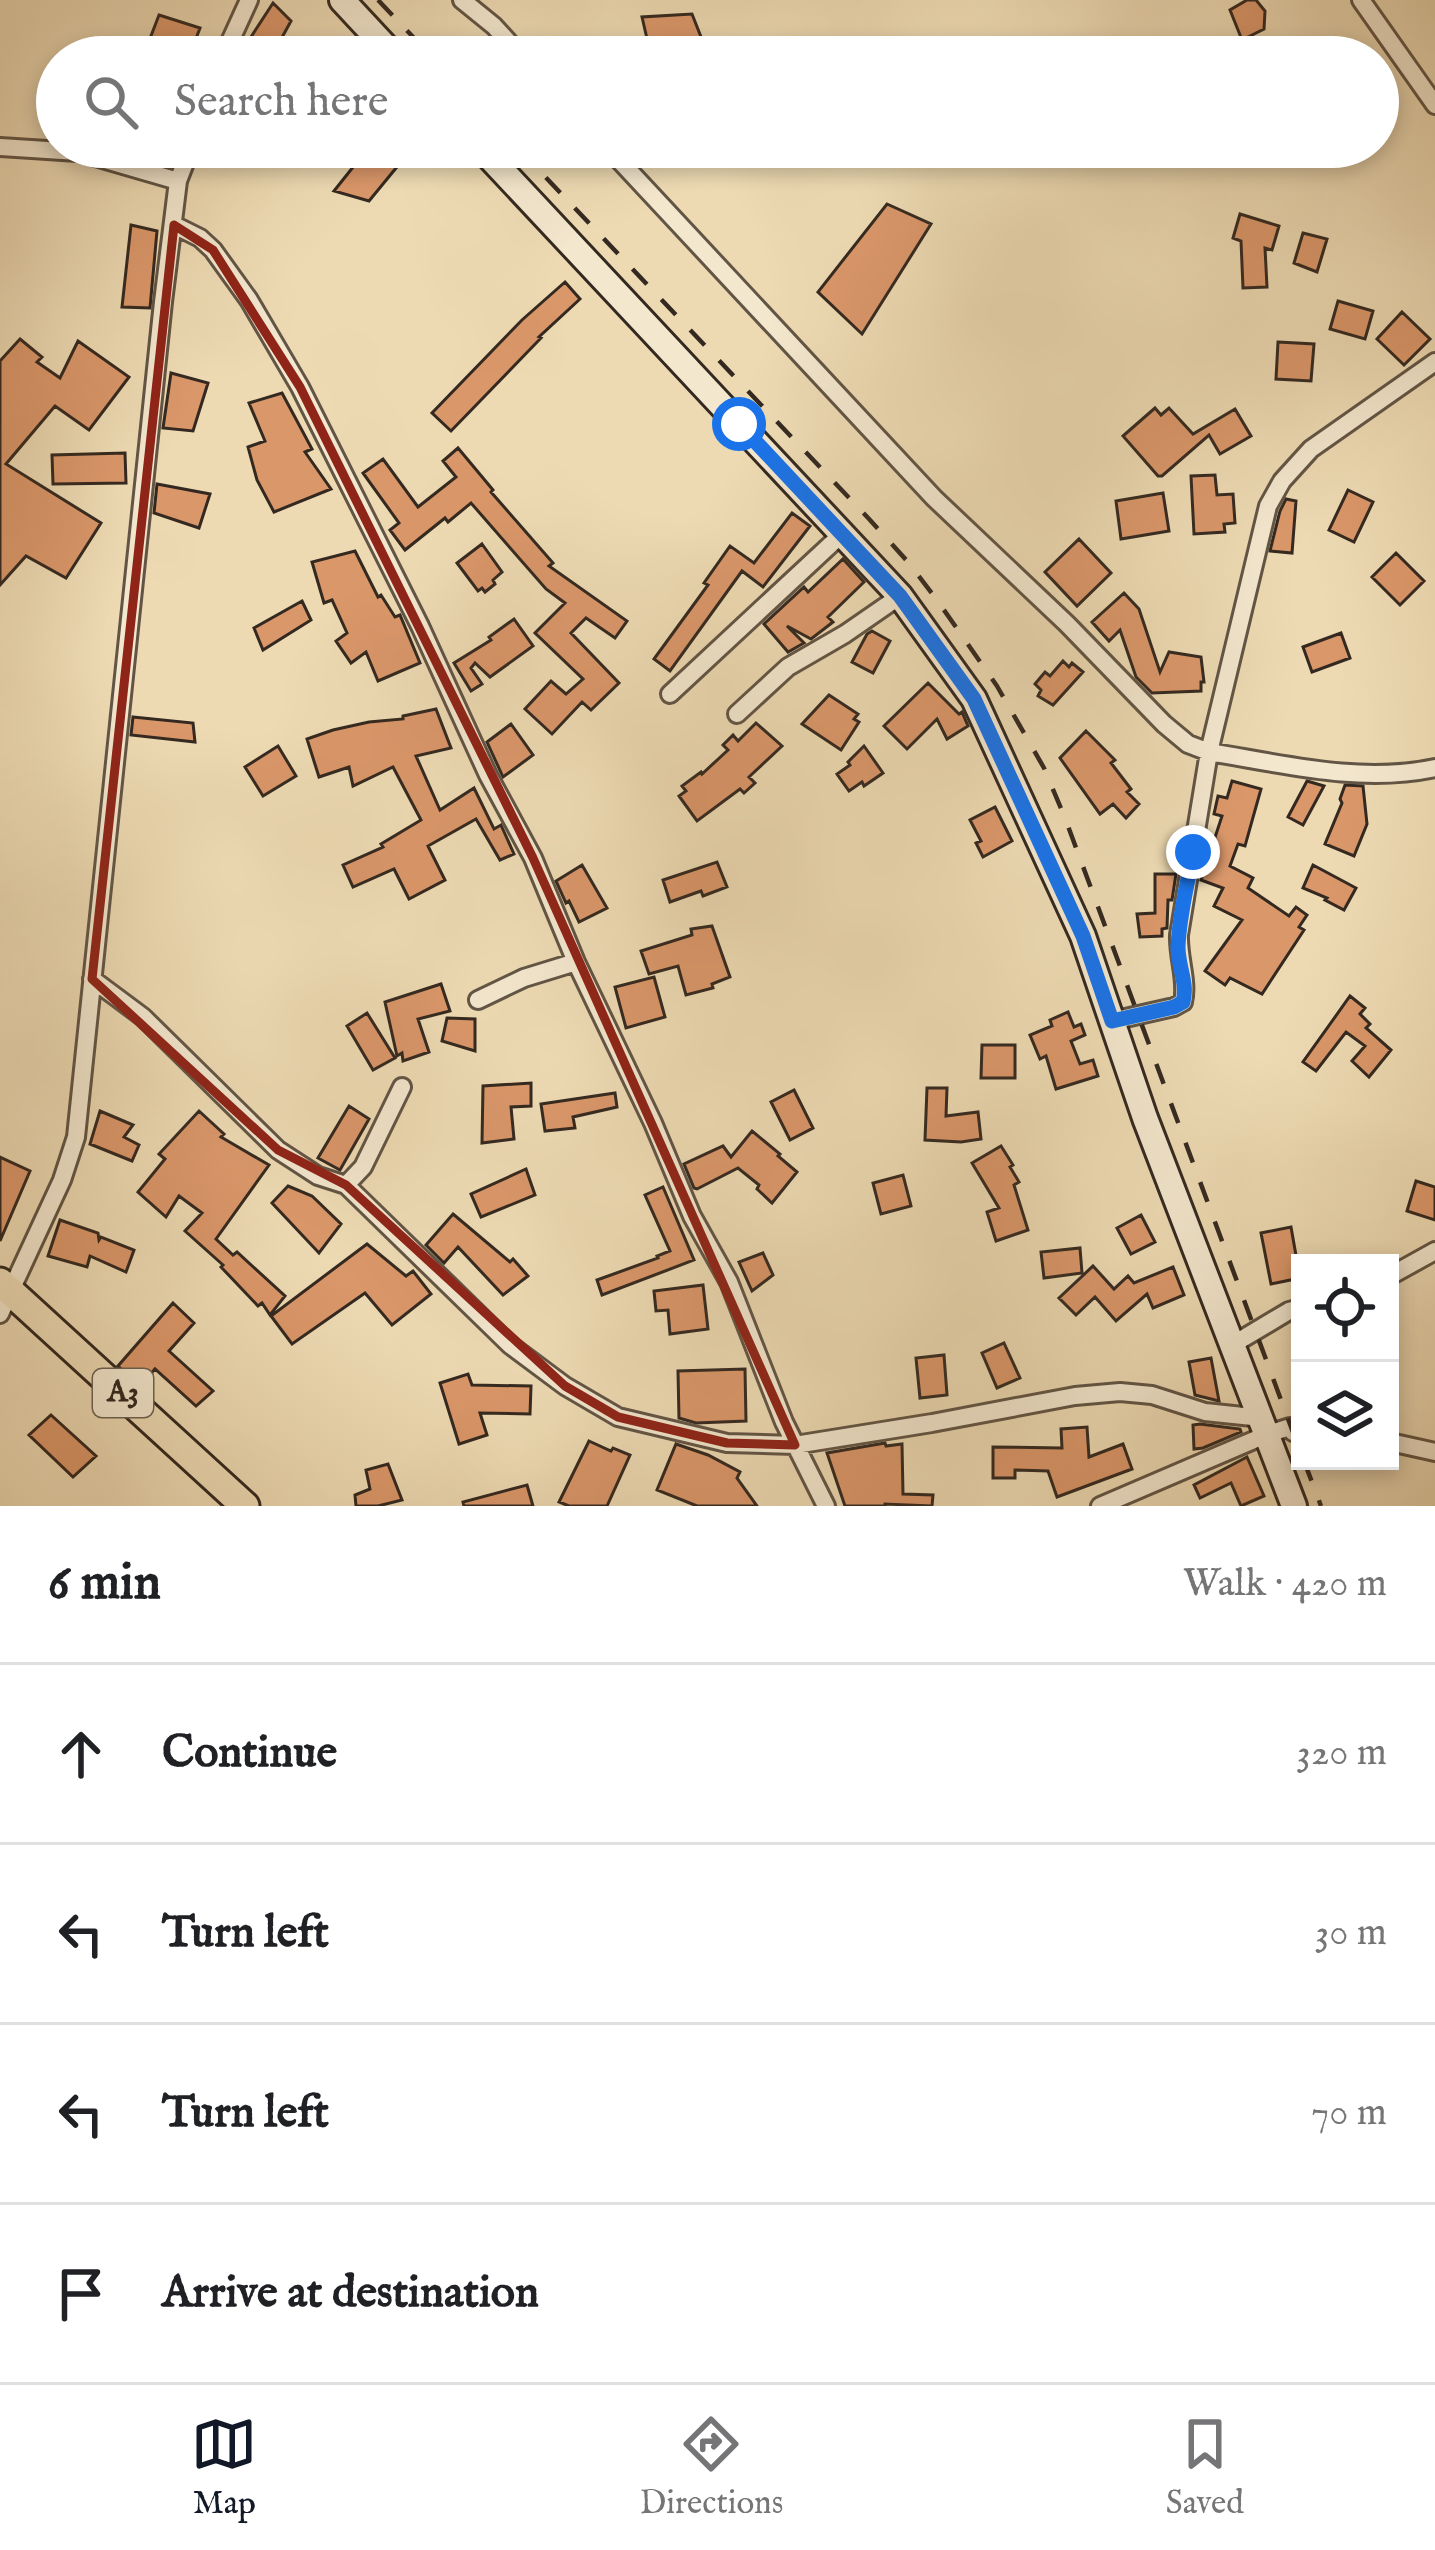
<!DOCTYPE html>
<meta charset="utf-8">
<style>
:root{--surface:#fff;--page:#f6f6f6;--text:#202124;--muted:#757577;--line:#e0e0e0;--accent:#111827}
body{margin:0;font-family:"IM FELL English",serif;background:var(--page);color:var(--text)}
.controls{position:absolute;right:36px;bottom:36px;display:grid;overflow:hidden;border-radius:0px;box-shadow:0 6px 18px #0003}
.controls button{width:108px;height:108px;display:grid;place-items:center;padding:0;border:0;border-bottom:3px solid var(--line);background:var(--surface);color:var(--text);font:60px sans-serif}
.stop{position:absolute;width:36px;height:36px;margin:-27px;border:9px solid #1a73e8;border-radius:50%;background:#fff}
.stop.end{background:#1a73e8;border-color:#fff;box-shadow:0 3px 12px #0008}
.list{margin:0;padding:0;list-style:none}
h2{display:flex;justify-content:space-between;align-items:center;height:156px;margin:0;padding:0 48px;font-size:51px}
h2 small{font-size:39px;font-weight:400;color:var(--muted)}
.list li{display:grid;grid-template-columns:78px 1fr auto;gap:36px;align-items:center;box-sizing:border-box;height:180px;padding:0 48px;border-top:3px solid var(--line)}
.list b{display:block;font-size:45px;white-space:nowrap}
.list em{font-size:39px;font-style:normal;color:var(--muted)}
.icon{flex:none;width:66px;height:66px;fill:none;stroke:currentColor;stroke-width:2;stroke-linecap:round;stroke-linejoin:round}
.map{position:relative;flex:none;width:1435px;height:1506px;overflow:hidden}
.search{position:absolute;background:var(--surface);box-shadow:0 6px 18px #0003;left:36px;right:36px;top:36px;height:132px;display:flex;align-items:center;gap:30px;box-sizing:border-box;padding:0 42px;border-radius:66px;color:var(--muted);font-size:45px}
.sheet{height:876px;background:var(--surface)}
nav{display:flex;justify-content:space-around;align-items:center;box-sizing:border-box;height:168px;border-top:3px solid var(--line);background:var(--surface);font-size:33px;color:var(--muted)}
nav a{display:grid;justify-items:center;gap:6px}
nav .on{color:var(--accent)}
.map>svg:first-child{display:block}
.building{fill:#da976a;stroke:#342920;stroke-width:3}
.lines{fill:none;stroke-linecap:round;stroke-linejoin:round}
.street-casing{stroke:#625545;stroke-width:22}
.secondary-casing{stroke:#342920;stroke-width:30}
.primary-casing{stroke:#342920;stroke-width:33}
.street{stroke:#f3e7ce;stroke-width:16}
.secondary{stroke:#f3e7ce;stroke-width:24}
.primary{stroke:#eddab3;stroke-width:27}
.rail{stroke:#342920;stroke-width:4.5;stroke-dasharray:21 21;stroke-linecap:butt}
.route{stroke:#1a73e8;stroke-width:15}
.marked{fill:none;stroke:#8f2418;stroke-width:9;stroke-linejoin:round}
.labels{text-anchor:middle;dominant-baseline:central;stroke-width:9;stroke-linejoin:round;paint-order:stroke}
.shield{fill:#f3e7ce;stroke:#6d6254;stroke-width:3}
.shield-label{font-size:30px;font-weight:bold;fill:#342920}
</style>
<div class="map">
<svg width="1435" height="1506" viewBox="0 0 1435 1506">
<rect width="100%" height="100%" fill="#eddab3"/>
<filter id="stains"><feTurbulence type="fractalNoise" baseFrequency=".00167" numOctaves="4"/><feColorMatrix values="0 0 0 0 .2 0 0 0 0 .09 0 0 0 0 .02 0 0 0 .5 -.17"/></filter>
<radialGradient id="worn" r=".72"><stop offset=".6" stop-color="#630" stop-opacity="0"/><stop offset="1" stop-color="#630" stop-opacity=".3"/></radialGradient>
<path class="building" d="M1247,0h9l9,11 -1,18 -22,11 -12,-30z
M273,3l18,18 -11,20 38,16h-80z
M692,14l11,28 -52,14 -9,-39z
M159,15l41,13 -11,29h-41l2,-7 -4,-1z
M369,147h32l9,4 -41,50 -35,-10z
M887,204l44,20 -69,110 -44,-42z
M1240,214l39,12 -7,24 -7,-2 2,39 -24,1 -2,-47 -8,-3z
M131,225l26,6 -7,77 -28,-1z
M1303,233l24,6 -10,33 -23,-9z
M565,282l15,17 -41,38 2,1 -90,93 -19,-18 90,-93z
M1338,301l35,10 -8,28 -35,-10z
M1402,312l28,27 -26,26 -27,-26z
M20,339l22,18 -5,5 23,16 18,-37 51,36 -40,53 -34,-24 -49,58 95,59 -35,55 -40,-22 -26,29v-224z
M1278,342l36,2 -3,37 -35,-2z
M171,373l37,10 -15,48 -30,-3z
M282,393l30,56 -7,3 26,37 -57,23 -17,-32 -9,-33 17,-6 -16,-38z
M1155,408l6,7 8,-7 24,26 42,-25 16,27 -31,18 -11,-19 -47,41h-4l-35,-40z
M458,448l35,42 -2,2 62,71 -4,3 78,55 -12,17 -29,-20 -15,15 48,50 -28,27 -9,-8 -30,32 -27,-25 26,-28 15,13 17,-15 -48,-46 30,-30 -19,-14 -75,-86 -23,19 -3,-4 -40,32 -15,-20 9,-7 -36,-50 20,-14 35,48 38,-30 -13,-16z
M125,453l1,30 -73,1 -1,-29z
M1215,475l2,20 16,-1 2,29 -11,1 1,8 -31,2 -3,-58z
M157,484l53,10 -11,34 -45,-15z
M1348,490l25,12 -19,40 -25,-12z
M1163,493l6,38 -48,8 -5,-38z
M1286,499l10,2 -4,52 -22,-2 10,-40z
M792,513l18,13 -47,61 -21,-16 -72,100 -16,-12 54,-74 -4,-2 26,-37 24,17z
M1079,539l32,34 -34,33 -32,-34z
M482,544l20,28 -9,8 2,4 -10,8 -3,-4 -4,3 -21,-28z
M355,551l23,46 3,-2 14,22 5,-2 20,48 -42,18 -12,-29 -15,11 -15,-22 11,-8 -15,-33 -8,3 -12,-41z
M1396,553l28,28 -24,24 -28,-28z
M843,559l21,23 -36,35 5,5 -22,17 -24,-13 17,17 -16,9 -24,-28 40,-37 4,5z
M1124,593l15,16 21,63 9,-20 32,5 3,25h-3v9l-49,2 -16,-16 -16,-47 -11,11 -17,-19z
M302,601l9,19 -48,30 -9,-22z
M514,619l19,27 -43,31 -15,-14 -4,5 11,16 -11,7 -17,-28 37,-23 -2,-3z
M872,631l18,10 -17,32 -21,-11 15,-28z
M1341,633l9,25 -38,14 -9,-25z
M1063,661l6,6 3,-4 11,9 -30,33 -15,-9 3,-6 -6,-6 10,-12 5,4z
M928,683l31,31 3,-2 6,14 -21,13 -10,-20 -30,30 -23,-23z
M829,695l29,19 -4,5 5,3 -18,28 -39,-26z
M436,709l15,39 -35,8 24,54 34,-22 20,41 7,-4 13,29 -14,6 -24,-41 -48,27 17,34 -36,19 -15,-30 -41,18 -10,-22 40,-18 -2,-3 40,-24 -28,-53 -40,19 -4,-19 -30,10 -12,-38 26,-9 36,-8 34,-3v-3z
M133,717l60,6 2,19 -64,-7z
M756,723l26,23 -33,31 6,6 -11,10 -4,-4 -43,32 -18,-25 7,-5 -4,-5 19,-14 1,2 26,-24 -5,-5 10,-10 5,6z
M511,724l22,31 -30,22 -16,-35z
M1086,731l29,29 -4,3 20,26 -4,3 12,12 -13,14 -13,-14 -13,10 -40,-56z
M278,746l18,30 -33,20 -18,-29z
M864,746l19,27 -19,13 -2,-4 -13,9 -12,-17 13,-9 -2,-3z
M1232,781l29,8 -16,57 -7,-2 -8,22 23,12 -5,10 41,28 7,-9 11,8 -8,12 5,3 -42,64 -32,-16 -5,7 -20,-14 37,-51 -28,-14 9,-18 -22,-8 21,-64 -8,-2 4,-18 9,2z
M1307,781l17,5 -21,39 -15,-8z
M1345,785l18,1 4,38 -13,32 -29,-12 17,-41 -2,-4z
M995,807l17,34 -29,16 -7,-14 5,-2 -11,-21z
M717,862l10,25 -24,9 -2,-5 -31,11 -7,-22z
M582,865l25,43 -28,14 -10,-21 -3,2 -10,-22z
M1313,865l43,23 -12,22 -19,-10 2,-2 -24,-10z
M1155,874h21l-4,26h-4l-1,28 -5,1v7l-22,1 -3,-23 18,-1z
M712,926l18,51 -18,7 1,4 -27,7 -8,-29 -29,8 -8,-23 51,-16 -1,-6z
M654,977l11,40 -39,11 -11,-41z
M441,984l9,27 -32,8 11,33 -26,9 -1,-8 -5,3 -12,-54z
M1350,996l15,12 -5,6 10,10 -4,4 25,22 -22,27 -17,-16 13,-15 -19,-14 -30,39 -13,-9z
M1068,1012l6,15 7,-3 4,11 -14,6 9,23 13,-4 5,16 -42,13 -10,-33 -6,3 -10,-24 22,-9 -2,-6z
M367,1013l28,45 -22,12 -26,-44z
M447,1018l28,1v32l-33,-10z
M982,1045h33v33h-34z
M531,1083v23l-20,1 3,32 -32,4 1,-57z
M927,1088h20l-1,28 32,-4 3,27 -20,3 -36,-2z
M794,1090l19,38 -23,12 -19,-38z
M615,1093l2,14 -44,10 2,11 -30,3 -4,-27z
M349,1106l20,13 -29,51 -22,-12z
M100,1111l33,14 -9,12 15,8 -7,16 -42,-17z
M199,1111l25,23 -3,3 48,28 -53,74 17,16 4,-3 48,44 -15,19 -8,-12 -4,3 -37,-39 2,-2 -38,-34 17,-18 -23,-17 -13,21 -28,-25 27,-33 -6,-5z
M752,1131l28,23 -2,2 19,16 -25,31 -15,-14 2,-4 -21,-17 -41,21 -3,-1 -10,-24 39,-18 8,11z
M1001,1146l12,19 -3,2 9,15 -5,3 14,45 -32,11 -9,-29 12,-4 -27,-45z
M0,1157l30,14 -30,70z
M526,1169l9,26 -54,22 -10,-23z
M903,1175l8,31 -30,8 -8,-31z
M1416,1181l19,6v33l-28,-9z
M288,1186l24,10 29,28 -22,29 -47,-50z
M663,1187l31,73 -92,35 -5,-15 61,-22 -1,-2 13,-5 -25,-56z
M453,1214l57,48 3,-3 15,17 -25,19 -45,-48 -14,16 -18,-18z
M1141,1215l14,27 -24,12 -14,-26z
M60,1220l38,13 1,7 2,-3 33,13 -8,22 -36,-16 -3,11 -39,-11z
M1291,1227l9,51 -29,6 -10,-51z
M367,1244l39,32 7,-5 18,23 -39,31 -27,-32 -73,51 -21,-28z
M1080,1248l2,25 -38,5 -3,-26z
M763,1253l10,22 -21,16 -13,-29z
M1093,1266l21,23 14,-13 6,7 39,-16 11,28 -31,13 -6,-14 -31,27 -21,-24 -19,18 -17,-17z
M703,1285l5,44 -38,5 -2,-24 -12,1 -2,-20z
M173,1303l21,20 -25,28 44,40 -17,15 -41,-37 -15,17 -22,-20z
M1004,1343l16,35 -23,10 -15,-35z
M944,1355l3,40 -27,3 -4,-40z
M1211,1358l8,43 -24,-6 -6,-33z
M745,1369l1,52 -50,2 -17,-5 -1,-47z
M468,1374l4,11 59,1 -1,28 -50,-1 7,22 -28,9 -19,-61z
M51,1415l45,41 -23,21 -44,-42z
M1200,1424l40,5 1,3 -38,16 -9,1 -1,-24z
M1087,1427l2,30 34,-13 9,25 -75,28 -9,-26 -33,-1v8h-22v-31l69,1 -1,-19z
M589,1441l22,10 2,-3 17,7 -23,51h-38l-10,-4z
M885,1443l1,3 16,-2 1,50 30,1 -1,11 -47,-2v2h-40l-18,-53z
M676,1444l32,11 32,17 -3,6 20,28h-60l-40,-16z
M1247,1457l17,39 -23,10 -10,-23 -31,15 -6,-13z
M388,1464l14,36 -24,6h-22l-1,-11 15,-6 -4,-19z
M527,1485l6,21h-69l-1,-4z"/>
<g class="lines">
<g class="street-casing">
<path id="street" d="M462,0l32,26 28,31
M1361,0l74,105
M223,57l26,-57
M0,147l78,5 100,29
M607,147l327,351 133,126 97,100 24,20 21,8c74,12 152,32 226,16
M174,225l26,13 13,12 36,50 51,87 120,239 68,149 45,83 43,104 77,161 39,93 37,66 55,140 42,84
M670,694l173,-161
M737,714l51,-47 57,-33 55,-38
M92,979l51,38 135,133 40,26 28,9 164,160 55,41 53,31 109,26 68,2 137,-22 143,-27 45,-4 32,3 53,17 57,6
M478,1000l46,-22 52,-16
M1112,1021l62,-14 9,-5c5,-20 -5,-44 -4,-67l30,-183 59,-246 14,-25 29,-32 124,-87
M346,1185l17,-18 39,-80
M1390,1276l45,-25
M0,1314l62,-134 14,-43 87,-835 15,-121 13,-34
M1232,1345l57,-34 11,-3
M1390,1442l45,10
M1100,1506l168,-72 22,-7 3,5 7,-2"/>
</g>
<g class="secondary-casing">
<path id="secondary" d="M342,0l53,57
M480,147l420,449 74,103 109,237 62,182 149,388"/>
</g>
<g class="primary-casing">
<path id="primary" d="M0,1282l245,224"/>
</g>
<use href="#street" class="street"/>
<use href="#secondary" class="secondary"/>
<use href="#primary" class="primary"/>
<path class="rail" d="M378,0l54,57
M517,147l353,373 38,42 29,38 60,86 47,82 21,50 235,633
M1304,1461l17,45"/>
</g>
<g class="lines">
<path class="route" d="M739,424l161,172 74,103 109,237 29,85 62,-14 9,-5c5,-19 -5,-35 -5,-55 1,-32 10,-64 15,-95"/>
</g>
<path class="marked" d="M174,225l39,25 87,137 233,471 262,587 -68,-2 -109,-26 -53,-31 -219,-201 -68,-35 -186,-171z"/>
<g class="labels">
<rect class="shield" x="93" y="1369" width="60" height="48" rx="9"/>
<g class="shield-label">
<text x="123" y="1393">A3</text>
</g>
</g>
<rect width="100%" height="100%" filter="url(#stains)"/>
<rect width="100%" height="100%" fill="url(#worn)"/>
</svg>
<div class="controls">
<button><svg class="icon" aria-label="locate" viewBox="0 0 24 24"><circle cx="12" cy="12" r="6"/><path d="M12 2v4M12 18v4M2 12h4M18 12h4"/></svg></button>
<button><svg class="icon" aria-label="layers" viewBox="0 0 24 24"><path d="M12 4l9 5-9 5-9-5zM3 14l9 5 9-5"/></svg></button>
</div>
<div class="stop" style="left:739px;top:424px"></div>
<div class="stop end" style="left:1193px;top:852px"></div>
<div class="search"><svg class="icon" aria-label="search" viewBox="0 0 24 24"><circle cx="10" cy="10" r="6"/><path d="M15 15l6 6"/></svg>Search here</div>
</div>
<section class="sheet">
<h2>6 min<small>Walk · 420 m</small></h2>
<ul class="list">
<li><svg class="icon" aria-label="ahead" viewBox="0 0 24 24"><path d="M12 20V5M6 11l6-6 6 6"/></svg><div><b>Continue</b></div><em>320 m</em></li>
<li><svg class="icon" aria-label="left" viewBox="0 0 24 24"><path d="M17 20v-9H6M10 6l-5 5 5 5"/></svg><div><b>Turn left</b></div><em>30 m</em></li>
<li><svg class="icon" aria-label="left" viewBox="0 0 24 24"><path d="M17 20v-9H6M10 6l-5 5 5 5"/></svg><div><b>Turn left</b></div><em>70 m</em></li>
<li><svg class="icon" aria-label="arrive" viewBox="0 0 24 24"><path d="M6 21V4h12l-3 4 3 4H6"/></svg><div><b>Arrive at destination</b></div></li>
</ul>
</section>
<nav>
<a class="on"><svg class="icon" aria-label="map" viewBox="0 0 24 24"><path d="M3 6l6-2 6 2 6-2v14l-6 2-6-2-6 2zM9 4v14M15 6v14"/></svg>Map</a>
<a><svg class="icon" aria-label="directions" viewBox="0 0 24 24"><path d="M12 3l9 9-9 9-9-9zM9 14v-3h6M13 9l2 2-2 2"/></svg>Directions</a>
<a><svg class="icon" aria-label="saved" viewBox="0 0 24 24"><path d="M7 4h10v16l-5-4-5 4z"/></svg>Saved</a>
</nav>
